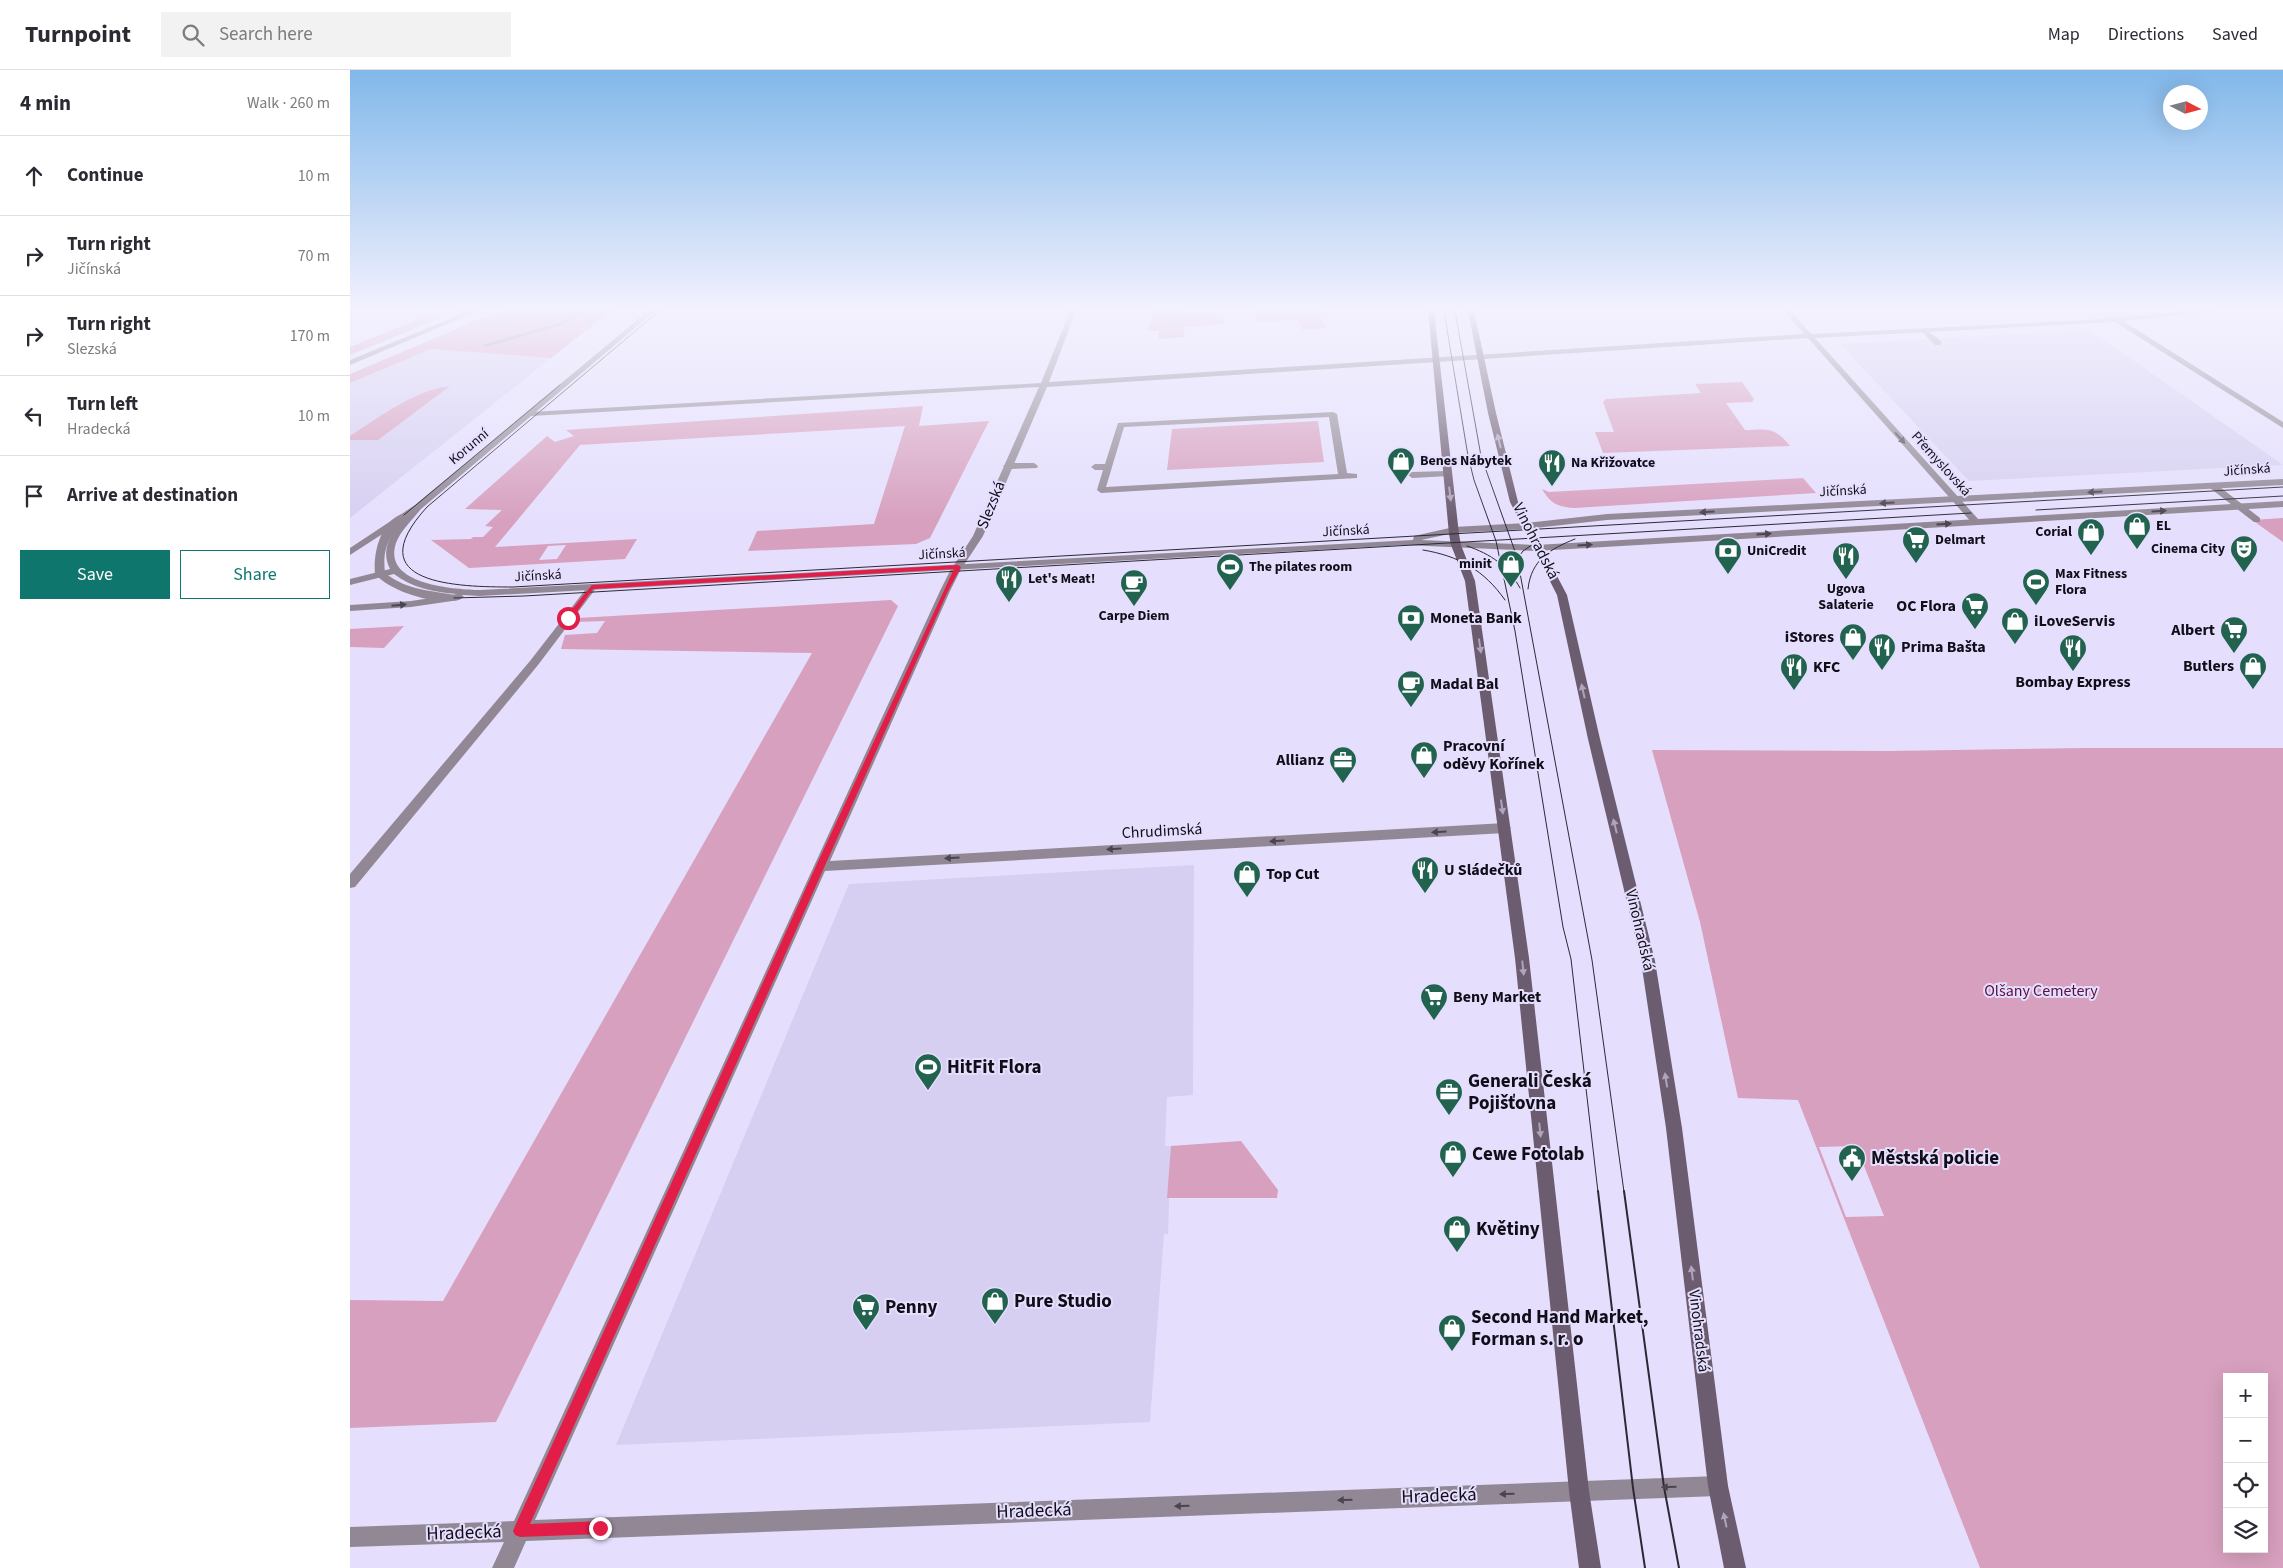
<!DOCTYPE html>
<meta charset="utf-8">
<style>
:root{--surface:#fff;--page:#f2f2f3;--text:#2b2b33;--muted:#7c7c81;--line:#e1e1e2;--accent:#0f766e}
body{margin:0;font-family:"Source Sans 3",sans-serif;background:var(--page);color:var(--text)}
.controls{position:absolute;right:15px;bottom:15px;display:grid;overflow:hidden;border-radius:0px;box-shadow:0 5px 20px #0002}
.controls button{width:45px;height:45px;display:grid;place-items:center;padding:0;border:0;border-bottom:1px solid var(--line);background:var(--surface);color:var(--text);font:25px sans-serif}
.compass{position:absolute;left:1813px;top:15px;width:45px;height:45px;border-radius:50%;background:var(--surface);box-shadow:0 5px 20px #0002;rotate:96deg}
.stop{position:absolute;width:15px;height:15px;margin:-11px;border:4px solid #e11d48;border-radius:50%;background:#fff}
.stop.end{background:#e11d48;border-color:#fff;box-shadow:0 1px 5px #0008}
.list{margin:0;padding:0;list-style:none}
h2{display:flex;justify-content:space-between;align-items:center;height:65px;margin:0;padding:0 20px;font-size:21px}
h2 small{font-size:16px;font-weight:400;color:var(--muted)}
.list li{display:grid;grid-template-columns:32px 1fr auto;gap:15px;align-items:center;box-sizing:border-box;height:80px;padding:0 20px;border-top:1px solid var(--line)}
.list b{display:block;font-size:19px;white-space:nowrap}
.list p{margin:0;font-size:16px;white-space:nowrap;color:var(--muted)}
.list em{font-size:16px;font-style:normal;color:var(--muted)}
.actions{display:flex;gap:10px;padding:15px 20px}
.actions a{flex:1;padding:11px 0;border:1px solid var(--accent);border-radius:0px;text-align:center;font-size:18px;color:var(--accent)}
.actions .main{background:var(--accent);color:#fff}
.icon{flex:none;width:28px;height:28px;fill:none;stroke:currentColor;stroke-width:2;stroke-linecap:round;stroke-linejoin:round}
.map{position:relative;flex:none;width:1933px;height:1498px;overflow:hidden}
header{display:flex;align-items:center;gap:30px;box-sizing:border-box;height:70px;padding:0 25px;background:var(--surface);border-bottom:1px solid var(--line)}
header strong{font-size:24px}
nav{display:flex;gap:28px;margin-inline-start:auto;font-size:18px}
.search{width:350px;height:45px;background:var(--page);display:flex;align-items:center;gap:12px;box-sizing:border-box;padding:0 18px;border-radius:0px;color:var(--muted);font-size:19px}
main{display:flex}
aside{flex:1;background:var(--surface)}
.map>svg:first-child{display:block}
.built{fill:#d6cff1}
.green{fill:#d7a0be;fill-rule:evenodd}
.lines{fill:none;stroke-linecap:round;stroke-linejoin:round}
.service{fill:#928895;fill-rule:evenodd}
.minor{fill:#928895;fill-rule:evenodd}
.tertiary{fill:#928895;fill-rule:evenodd}
.secondary{fill:#6b5c6f;fill-rule:evenodd}
.tram-far1{stroke:#2c2937;stroke-width:1}
.tram{stroke:#2c2937;stroke-width:2}
.oneway{fill:#4b4551}
.oneway2{fill:#aea4bd}
.route{fill:#e11d48}
.labels{text-anchor:middle;dominant-baseline:central;stroke-width:4;stroke-linejoin:round;paint-order:stroke}
.far-street-label{font-size:14px;fill:#110e1a;stroke:#e5dffd}
.far-poi-label{font-size:14px;font-weight:bold;fill:#110e1a;stroke:#e5dffd;text-anchor:start}
.street-label{font-size:16px;fill:#110e1a;stroke:#e5dffd}
.poi-label{font-size:16px;font-weight:bold;fill:#110e1a;stroke:#e5dffd;text-anchor:start}
.park-label{font-size:16px;fill:#591041;stroke:#e5dffd}
.near-poi-label{font-size:19px;font-weight:bold;fill:#110e1a;stroke:#e5dffd;text-anchor:start}
.near-street-label{font-size:19px;fill:#110e1a;stroke:#e5dffd}
</style>
<header>
<strong>Turnpoint</strong>
<div class="search"><svg class="icon" aria-label="search" viewBox="0 0 24 24"><circle cx="10" cy="10" r="6"/><path d="M15 15l6 6"/></svg>Search here</div>
<nav><a>Map</a><a>Directions</a><a>Saved</a></nav>
</header>
<main>
<aside>
<h2>4 min<small>Walk · 260 m</small></h2>
<ul class="list">
<li><svg class="icon" aria-label="ahead" viewBox="0 0 24 24"><path d="M12 20V5M6 11l6-6 6 6"/></svg><div><b>Continue</b></div><em>10 m</em></li>
<li><svg class="icon" aria-label="right" viewBox="0 0 24 24"><path d="M7 20v-9h11M14 6l5 5-5 5"/></svg><div><b>Turn right</b><p>Jičínská</p></div><em>70 m</em></li>
<li><svg class="icon" aria-label="right" viewBox="0 0 24 24"><path d="M7 20v-9h11M14 6l5 5-5 5"/></svg><div><b>Turn right</b><p>Slezská</p></div><em>170 m</em></li>
<li><svg class="icon" aria-label="left" viewBox="0 0 24 24"><path d="M17 20v-9H6M10 6l-5 5 5 5"/></svg><div><b>Turn left</b><p>Hradecká</p></div><em>10 m</em></li>
<li><svg class="icon" aria-label="arrive" viewBox="0 0 24 24"><path d="M6 21V4h12l-3 4 3 4H6"/></svg><div><b>Arrive at destination</b></div></li>
</ul>
<div class="actions"><a class="main">Save</a><a>Share</a></div>
</aside>
<div class="map">
<svg width="1933" height="1498" viewBox="0 0 1933 1498">
<rect width="100%" height="100%" fill="#e5dffd"/>
<path class="built" d="M1740,260l193,135 -314,16 -129,-137z
M81,279l120,9 -201,160v-135z
M844,795l-1,230 -26,2 -2,49h6l-3,88h-4l-14,188 -534,23 233,-561z"/>
<path class="green" d="M161,241h100l-60,47 -120,-9 -81,34v-9l130,-55z
M803,241h26v4l43,-2 2,11 -41,3 2,10 -26,2v-8h-12z
M905,241h64l6,17 -23,2 -4,-10 -41,2z
M78,245l12,3 -90,37v-8z
M1392,312l12,17 -2,3 -26,1 19,27c23,-1 30,-3 45,16l-187,7 -8,-21h19l-11,-30 3,-3 95,-6 -6,-9z
M100,316l-72,54h-28v-4c31,-20 63,-45 100,-50z
M573,336l-4,20 70,-5 -59,117 -14,6 -168,7 9,-20 117,-7 31,-98 -325,19 -85,102 142,-8 -12,20 -156,9 -38,-28 40,-1 2,-2h10l10,-10 -8,-1 17,-16 -37,-1 82,-73 8,6 19,-6 -8,-6zM216,475l-9,14 -18,1 9,-14z
M968,351l6,41 -157,8 5,-41z
M1453,408l13,15 -242,15c-16,-1 -24,-5 -32,-19l7,3z
M1933,448v24l-31,-22z
M541,530l7,6 -402,816 -146,6v-128l93,1 369,-648 -251,-4 4,-14 32,-2 8,-12 -31,1 4,-4z
M54,556l-20,22 -34,-1v-18z
M1735,678h198v820h-303l-182,-468 -60,-2 -38,-176 -48,-172 238,1zM1506,1076l28,70 -38,1 -27,-70zM1877,1307h37v172h-37z
M891,1071l37,49 -1,8h-110l4,-52z"/>
<g class="lines">
<path class="service" d="M229,241h8l-24,14 -77,22 -4,-2 77,-22z
M1571,259h4l16,12v4h-6l-14,-14z
M983,342l4,2 10,59 10,1v4l-256,15 -4,-3 6,-20h-8l-4,-3 4,-3h10l13,-41zM979,347l9,57 -232,13 18,-60z
M684,393l4,3 -1,2 -30,1 -4,-3 4,-3z
M1097,401l3,1v4l-38,2 -4,-3 4,-3z
M1860,414h6l44,34v4h-6l-44,-34z
M52,444l5,3c-17,20 -25,28 -22,56 25,19 44,16 73,23v4c-23,5 -67,-8 -83,-26 -2,-20 5,-52 27,-60z
M242,514l5,3 -59,78 -183,222 -5,1v-14l180,-213 59,-76z"/>
<path class="minor" d="M111,241h7l-8,7h-4v-2z
M720,241h6l-27,71 755,-48 -20,-23h7l20,23 275,-14 23,-2 3,-3 5,2 71,-6h29l-94,10 160,101v6l-168,-106 -300,16 164,182v4h-6l-165,-186 -761,49 -64,149 -23,35 -10,20 -120,270 675,-38 6,5 -6,5 -680,38 -290,649 1183,-44 7,3 3,7 -3,7 -7,3 -1192,45 -12,27h-22l12,-26 -154,5v-20l164,-6 426,-930 10,-20 23,-35 66,-149 -508,29 -4,-2 4,-2 510,-29z"/>
<path class="tertiary" d="M119,241h9l-128,54v-5z
M298,241h7l-234,198c-8,10 -20,21 -25,34 -14,42 58,46 84,47l933,-50 1,-4 40,-9 72,-4 81,-9 676,-35v6l-676,35 -81,9 -72,4 -33,7 115,5 747,-44v6l-747,44 -131,-6 -925,51 -18,-1 2,2 -5,3 -48,7 -61,4v-6l61,-4 46,-7c-23,-2 -45,-6 -63,-20l-44,11v-6l40,-10c-9,-18 -1,-32 11,-47l-51,33v-7l65,-43z"/>
<path class="secondary" d="M1078,241h6l25,223 2,11 14,36 54,377 60,533 12,77h-22l-10,-77 -54,-533 -50,-377 -14,-36 -2,-11z
M1118,241h6l22,102 22,89 49,93 33,144 55,222 27,167 46,358 18,82h-22l-16,-82 -42,-358 -25,-167 -53,-222 -31,-144 -47,-93 -22,-89z"/>
<path class="tram-far1" d="M309,241l-232,196c-71,78 31,80 86,80l1770,-100
M1094,241l24,145 6,24 22,61 19,90 48,296 8,32 27,233
M1105,241l26,145 36,101 75,403 32,232
M1686,440l247,-14
M54,445l156,-130
M1117,476c24,8 41,20 53,42
M1073,480c36,6 61,20 82,50
M1164,493l9,-12 16,-11
M1178,519c3,-29 22,-40 47,-50
M104,528l70,-2 1447,-83"/>
<path class="tram" d="M1248,1121l35,297 12,80
M1274,1121l40,296 15,81"/>
</g>
<defs><path id="oneway-solid" d="M-6-.8H1V-3.2L6.5 0L1 3.2V.8H-6Z" transform="scale(1.25)"/></defs>
<g class="oneway">
<use href="#oneway-solid" transform="translate(1550 368) rotate(48)"/>
<use href="#oneway-solid" transform="translate(1745 422) rotate(177)"/>
<use href="#oneway-solid" transform="translate(1537 433) rotate(177)"/>
<use href="#oneway-solid" transform="translate(1809 441) rotate(-3)"/>
<use href="#oneway-solid" transform="translate(1357 442) rotate(177)"/>
<use href="#oneway-solid" transform="translate(1594 454) rotate(-3)"/>
<use href="#oneway-solid" transform="translate(1414 464) rotate(-3)"/>
<use href="#oneway-solid" transform="translate(1235 475) rotate(-4)"/>
<use href="#oneway-solid" transform="translate(49 535) rotate(-5)"/>
<use href="#oneway-solid" transform="translate(1089 762) rotate(177)"/>
<use href="#oneway-solid" transform="translate(927 771) rotate(177)"/>
<use href="#oneway-solid" transform="translate(764 779) rotate(177)"/>
<use href="#oneway-solid" transform="translate(602 788) rotate(177)"/>
<use href="#oneway-solid" transform="translate(1319 1417) rotate(178)"/>
<use href="#oneway-solid" transform="translate(1157 1424) rotate(178)"/>
<use href="#oneway-solid" transform="translate(995 1430) rotate(178)"/>
<use href="#oneway-solid" transform="translate(832 1436) rotate(178)"/>
</g>
<g class="oneway2">
<use href="#oneway-solid" transform="translate(1149 371) rotate(-104)"/>
<use href="#oneway-solid" transform="translate(1100 424) rotate(83)"/>
<use href="#oneway-solid" transform="translate(1130 576) rotate(82)"/>
<use href="#oneway-solid" transform="translate(1233 621) rotate(-103)"/>
<use href="#oneway-solid" transform="translate(1152 737) rotate(82)"/>
<use href="#oneway-solid" transform="translate(1265 756) rotate(-104)"/>
<use href="#oneway-solid" transform="translate(1173 898) rotate(84)"/>
<use href="#oneway-solid" transform="translate(1316 1010) rotate(-99)"/>
<use href="#oneway-solid" transform="translate(1190 1060) rotate(84)"/>
<use href="#oneway-solid" transform="translate(1342 1203) rotate(-97)"/>
<use href="#oneway-solid" transform="translate(1375 1450) rotate(-102)"/>
</g>
<linearGradient id="sky" x2="0" y2="1"><stop stop-color="#81b8ea"/><stop offset="0.53" stop-color="#f3f1fe"/><stop offset="1" stop-color="#f3f1fe" stop-opacity="0"/></linearGradient>
<rect width="1933" height="451" fill="url(#sky)"/>
<path class="route" d="M608,495l3,2 -13,24 -418,933 70,-3 5,2 2,5 -2,4 -5,2 -80,3 -5,-2 -2,-4 2,-5 301,-660 138,-297 -361,20 -22,31 -6,-2 27,-33z"/>
<defs>
<g id="shop-pin" transform="scale(1.4375)"><path d="M0 17L-7.5 6A9.5 9.5 0 1 1 7.5 6Z" fill="#226350" stroke="#e5dffd"/><path d="M-5-2.5h2.3a2.7 3.5 0 0 1 5.4 0H5L5.5 6h-11ZM-1.5-2.5h3a1.5 2.3 0 0 0-3 0Z" fill="#fff"/></g>
<g id="restaurant-pin" transform="scale(1.4375)"><path d="M0 17L-7.5 6A9.5 9.5 0 1 1 7.5 6Z" fill="#226350" stroke="#e5dffd"/><path d="M-5-6h1v4h1v-4h1v4h1v-4h1v5L-1.5 .5V6h-2V.5L-5-1ZM5-6V6H3V1.5H1.5Q1.5-4 5-6Z" fill="#fff"/></g>
<g id="supermarket-pin" transform="scale(1.4375)"><path d="M0 17L-7.5 6A9.5 9.5 0 1 1 7.5 6Z" fill="#226350" stroke="#e5dffd"/><path d="M-6-5.5h2.5l.6 2H6L4.5 2H-2.5L-4.4-4H-6ZM-1.5 3.2a1.3 1.3 0 1 0 .1 0ZM3 3.2a1.3 1.3 0 1 0 .1 0Z" fill="#fff"/></g>
<g id="theatre-pin" transform="scale(1.4375)"><path d="M0 17L-7.5 6A9.5 9.5 0 1 1 7.5 6Z" fill="#226350" stroke="#e5dffd"/><path d="M-5-5.5Q0-4 5-5.5V0Q5 5 0 6Q-5 5-5 0ZM-3.3-2.5H-1v1.5H-3.3ZM1-2.5H3.3v1.5H1ZM-2.8 1Q0 5.5 2.8 1Z" fill="#fff"/></g>
<g id="bank-pin" transform="scale(1.4375)"><path d="M0 17L-7.5 6A9.5 9.5 0 1 1 7.5 6Z" fill="#226350" stroke="#e5dffd"/><path d="M-6-4H6V4H-6ZM0-2.3a2.3 2.3 0 1 0 0 4.6a2.3 2.3 0 1 0 0-4.6Z" fill="#fff"/></g>
<g id="stadium-pin" transform="scale(1.4375)"><path d="M0 17L-7.5 6A9.5 9.5 0 1 1 7.5 6Z" fill="#226350" stroke="#e5dffd"/><path d="M0-5a6.5 5 0 1 0 0 10a6.5 5 0 1 0 0-10ZM-3.5-1.8h7v3.6h-7Z" fill="#fff"/></g>
<g id="cafe-pin" transform="scale(1.4375)"><path d="M0 17L-7.5 6A9.5 9.5 0 1 1 7.5 6Z" fill="#226350" stroke="#e5dffd"/><path d="M-5.5-4.5H6V0H3Q3 3.5 0 3.5H-2.5Q-5.5 3.5-5.5 0ZM3-3.2v2h1.7v-2ZM-6 4.5H4V6H-6Z" fill="#fff"/></g>
<g id="office-pin" transform="scale(1.4375)"><path d="M0 17L-7.5 6A9.5 9.5 0 1 1 7.5 6Z" fill="#226350" stroke="#e5dffd"/><path d="M-6-3h4V-5.5h4V-3h4V5H-6ZM-1-4.5V-3h2v-1.5ZM-6 0V1H6V0Z" fill="#fff"/></g>
<g id="civic-pin" transform="scale(1.4375)"><path d="M0 17L-7.5 6A9.5 9.5 0 1 1 7.5 6Z" fill="#226350" stroke="#e5dffd"/><path d="M-.6-6.5H3V-4.5H.6V-3L4-1V1h2V6H-6V1h2V-1L-.6-3ZM-1.2 2.5V6h2.4V2.5Z" fill="#fff"/></g>
</defs>
<g fill-rule="evenodd">
<use href="#shop-pin" x="1051" y="391"/>
<use href="#restaurant-pin" x="1202" y="393"/>
<use href="#shop-pin" x="1787" y="456"/>
<use href="#shop-pin" x="1741" y="462"/>
<use href="#supermarket-pin" x="1566" y="470"/>
<use href="#theatre-pin" x="1894" y="479"/>
<use href="#bank-pin" x="1378" y="481"/>
<use href="#restaurant-pin" x="1496" y="486"/>
<use href="#shop-pin" x="1161" y="494"/>
<use href="#stadium-pin" x="880" y="497"/>
<use href="#restaurant-pin" x="659" y="509"/>
<use href="#stadium-pin" x="1686" y="512"/>
<use href="#cafe-pin" x="784" y="513"/>
<use href="#supermarket-pin" x="1625" y="536"/>
<use href="#bank-pin" x="1061" y="548"/>
<use href="#shop-pin" x="1665" y="551"/>
<use href="#supermarket-pin" x="1884" y="560"/>
<use href="#shop-pin" x="1503" y="567"/>
<use href="#restaurant-pin" x="1532" y="577"/>
<use href="#restaurant-pin" x="1723" y="578"/>
<use href="#shop-pin" x="1903" y="596"/>
<use href="#restaurant-pin" x="1444" y="597"/>
<use href="#cafe-pin" x="1061" y="614"/>
<use href="#shop-pin" x="1074" y="685"/>
<use href="#office-pin" x="993" y="690"/>
<use href="#restaurant-pin" x="1075" y="800"/>
<use href="#shop-pin" x="897" y="804"/>
<use href="#supermarket-pin" x="1084" y="927"/>
<use href="#stadium-pin" x="578" y="997"/>
<use href="#office-pin" x="1099" y="1022"/>
<use href="#shop-pin" x="1103" y="1084"/>
<use href="#civic-pin" x="1502" y="1088"/>
<use href="#shop-pin" x="1107" y="1159"/>
<use href="#shop-pin" x="645" y="1231"/>
<use href="#supermarket-pin" x="516" y="1237"/>
<use href="#shop-pin" x="1102" y="1258"/>
</g>
<g class="labels">
<g class="far-street-label">
<text transform="translate(119 377) rotate(-40)">Korunní</text>
<text transform="translate(1591 394) rotate(48)">Přemyslovská</text>
<text transform="translate(1897 400) rotate(-4)">Jičínská</text>
<text transform="translate(1493 421) rotate(-3)">Jičínská</text>
<text transform="translate(996 461) rotate(-3)">Jičínská</text>
<text transform="translate(592 484) rotate(-3)">Jičínská</text>
<text transform="translate(188 506) rotate(-3)">Jičínská</text>
</g>
<g class="far-poi-label">
<text x="1070" y="391">Benes Nábytek</text>
<text x="1221" y="393">Na Křižovatce</text>
<text x="1806" y="456">EL</text>
<text x="1722" y="462" text-anchor="end">Corial</text>
<text x="1585" y="470">Delmart</text>
<text x="1875" y="479" text-anchor="end">Cinema City</text>
<text x="1397" y="481">UniCredit</text>
<text x="1142" y="494" text-anchor="end">minit</text>
<text x="899" y="497">The pilates room</text>
<text x="1705" y="504">Max Fitness<tspan x="1705" dy="16">Flora</tspan></text>
<text x="678" y="509">Let's Meat!</text>
<text x="1496" y="519" text-anchor="middle">Ugova<tspan x="1496" dy="16">Salaterie</tspan></text>
<text x="784" y="546" text-anchor="middle">Carpe Diem</text>
</g>
<g class="street-label">
<text transform="translate(641 435) rotate(-68)">Slezská</text>
<text transform="translate(1186 471) rotate(63)">Vinohradská</text>
<text transform="translate(812 761) rotate(-3)">Chrudimská</text>
<text transform="translate(1290 860) rotate(77)">Vinohradská</text>
<text transform="translate(1349 1261) rotate(83)">Vinohradská</text>
</g>
<g class="poi-label">
<text x="1606" y="536" text-anchor="end">OC Flora</text>
<text x="1080" y="548">Moneta Bank</text>
<text x="1684" y="551">iLoveServis</text>
<text x="1865" y="560" text-anchor="end">Albert</text>
<text x="1484" y="567" text-anchor="end">iStores</text>
<text x="1551" y="577">Prima Bašta</text>
<text x="1884" y="596" text-anchor="end">Butlers</text>
<text x="1463" y="597">KFC</text>
<text x="1723" y="612" text-anchor="middle">Bombay Express</text>
<text x="1080" y="614">Madal Bal</text>
<text x="1093" y="676">Pracovní<tspan x="1093" dy="18">oděvy Kořínek</tspan></text>
<text x="974" y="690" text-anchor="end">Allianz</text>
<text x="1094" y="800">U Sládečků</text>
<text x="916" y="804">Top Cut</text>
<text x="1103" y="927">Beny Market</text>
</g>
<g class="park-label">
<text x="1691" y="921">Olšany Cemetery</text>
</g>
<g class="near-poi-label">
<text x="597" y="997">HitFit Flora</text>
<text x="1118" y="1011">Generali Česká<tspan x="1118" dy="22">Pojišťovna</tspan></text>
<text x="1122" y="1084">Cewe Fotolab</text>
<text x="1521" y="1088">Městská policie</text>
<text x="1126" y="1159">Květiny</text>
<text x="664" y="1231">Pure Studio</text>
<text x="535" y="1237">Penny</text>
<text x="1121" y="1247">Second Hand Market,<tspan x="1121" dy="22">Forman s. r. o</tspan></text>
</g>
<g class="near-street-label">
<text transform="translate(1089 1426) rotate(-2)">Hradecká</text>
<text transform="translate(684 1441) rotate(-2)">Hradecká</text>
<text transform="translate(114 1463) rotate(-2)">Hradecká</text>
</g>
</g>
</svg>
<div class="controls">
<button>+</button>
<button>−</button>
<button><svg class="icon" aria-label="locate" viewBox="0 0 24 24"><circle cx="12" cy="12" r="6"/><path d="M12 2v4M12 18v4M2 12h4M18 12h4"/></svg></button>
<button><svg class="icon" aria-label="layers" viewBox="0 0 24 24"><path d="M12 4l9 5-9 5-9-5zM3 14l9 5 9-5"/></svg></button>
</div>
<svg class="compass" viewBox="-18 -18 36 36"><path d="M0-13l5 13h-10z" fill="#e53935"/><path d="M0 13l5-13h-10z" fill="#7c7c81"/></svg>
<div class="stop" style="left:218px;top:548px"></div>
<div class="stop end" style="left:250px;top:1458px"></div>
</div>
</main>
